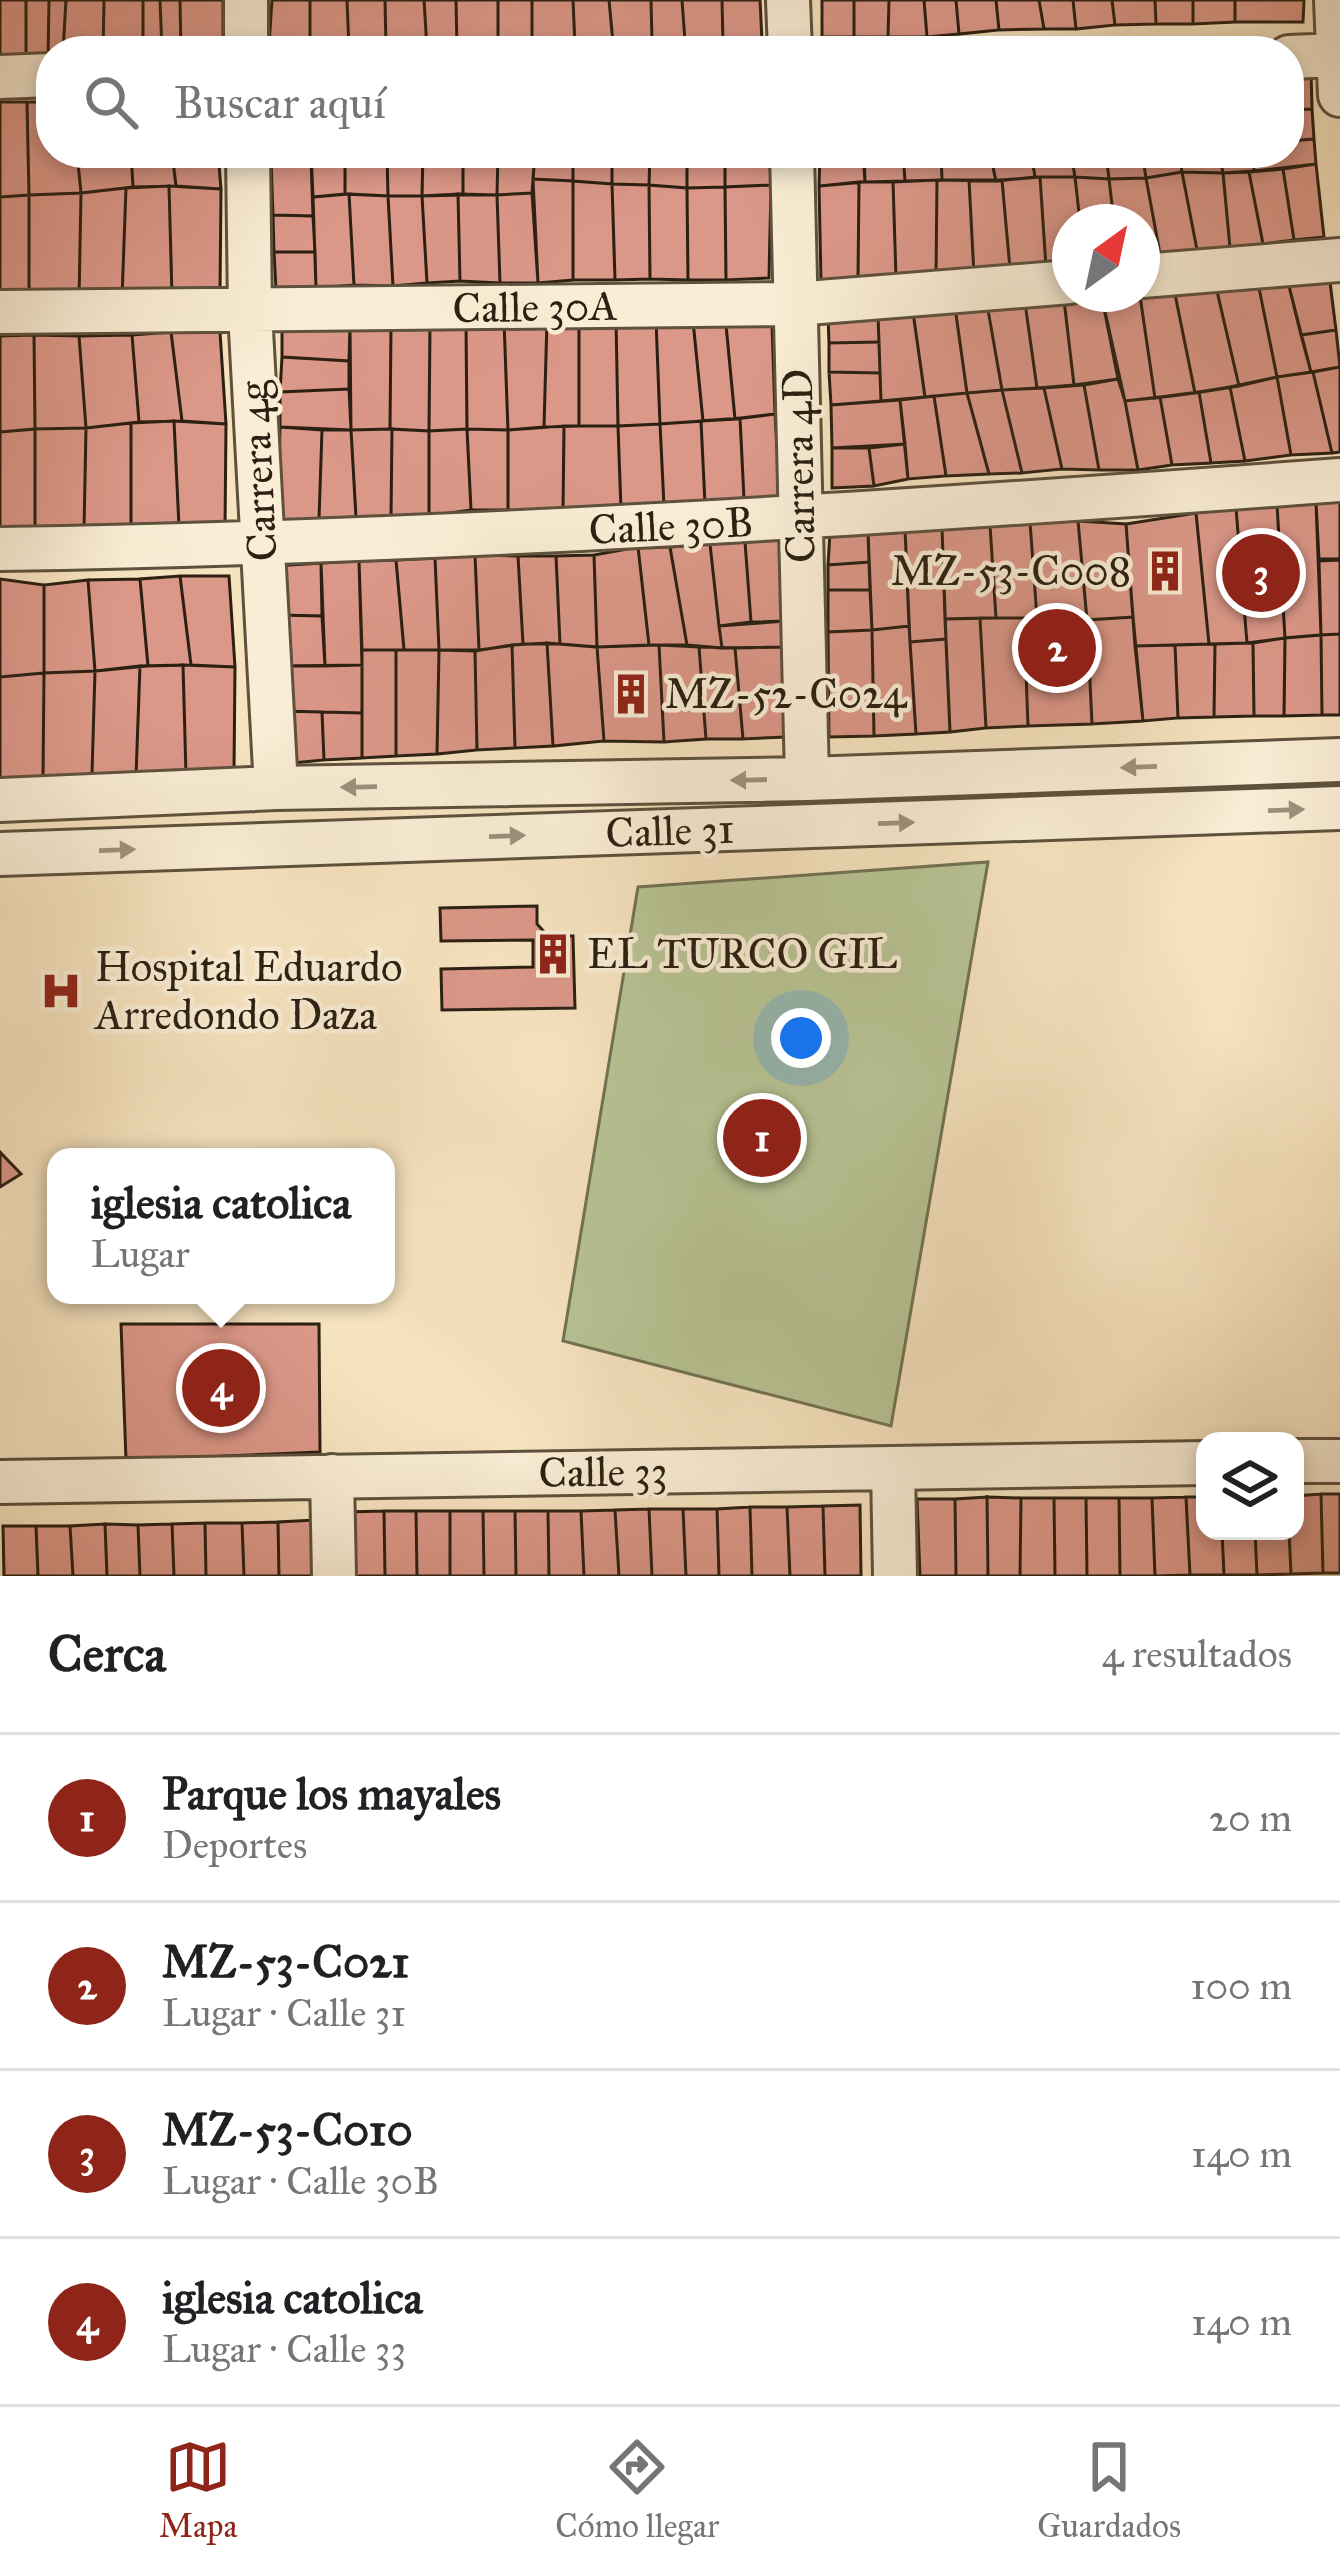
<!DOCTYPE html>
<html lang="es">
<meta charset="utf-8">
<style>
:root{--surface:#fff;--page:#f2f2f2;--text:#202124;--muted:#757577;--line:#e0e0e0;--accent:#8f2418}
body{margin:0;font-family:"IM FELL Great Primer",serif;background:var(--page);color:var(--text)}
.controls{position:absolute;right:36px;bottom:36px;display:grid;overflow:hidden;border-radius:24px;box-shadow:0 6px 18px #0003}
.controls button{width:108px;height:108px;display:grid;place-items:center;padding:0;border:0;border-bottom:3px solid var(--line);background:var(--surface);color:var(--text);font:60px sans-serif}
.compass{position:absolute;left:1052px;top:204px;width:108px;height:108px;border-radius:50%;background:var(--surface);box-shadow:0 6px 18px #0003;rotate:33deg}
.you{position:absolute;left:801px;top:1038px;width:42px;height:42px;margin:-30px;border:9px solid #fff;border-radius:50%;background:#1a73e8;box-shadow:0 0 0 18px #1a73e833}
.badge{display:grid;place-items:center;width:78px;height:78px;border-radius:50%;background:var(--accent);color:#fff;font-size:39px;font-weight:700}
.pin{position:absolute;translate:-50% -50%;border:6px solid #fff;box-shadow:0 3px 12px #0006}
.popup{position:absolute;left:47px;top:1148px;width:348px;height:156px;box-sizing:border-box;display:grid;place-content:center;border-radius:24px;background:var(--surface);filter:drop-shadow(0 3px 9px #0005);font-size:39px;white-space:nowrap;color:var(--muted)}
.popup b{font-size:45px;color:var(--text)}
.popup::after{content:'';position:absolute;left:50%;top:100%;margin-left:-24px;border:24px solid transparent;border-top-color:var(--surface)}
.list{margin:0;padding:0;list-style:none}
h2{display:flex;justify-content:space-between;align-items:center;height:156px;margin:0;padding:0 48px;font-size:51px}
h2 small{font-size:39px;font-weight:400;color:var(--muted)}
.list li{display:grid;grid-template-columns:78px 1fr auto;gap:36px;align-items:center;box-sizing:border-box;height:168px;padding:0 48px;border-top:3px solid var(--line)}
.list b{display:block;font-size:45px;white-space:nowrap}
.list p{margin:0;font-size:39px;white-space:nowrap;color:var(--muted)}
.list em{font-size:39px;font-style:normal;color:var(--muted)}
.icon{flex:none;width:66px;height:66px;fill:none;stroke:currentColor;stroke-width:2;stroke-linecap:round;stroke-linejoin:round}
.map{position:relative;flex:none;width:1340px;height:1576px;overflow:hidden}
.search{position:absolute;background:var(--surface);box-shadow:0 6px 18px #0003;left:36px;right:36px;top:36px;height:132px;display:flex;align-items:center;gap:30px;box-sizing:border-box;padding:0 42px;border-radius:48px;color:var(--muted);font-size:45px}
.sheet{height:828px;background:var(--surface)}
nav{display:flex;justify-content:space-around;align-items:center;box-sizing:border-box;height:168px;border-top:3px solid var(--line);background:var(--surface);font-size:33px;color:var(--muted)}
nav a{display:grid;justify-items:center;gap:6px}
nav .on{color:var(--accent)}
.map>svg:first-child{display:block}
.green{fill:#b8c495;stroke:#727254;stroke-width:3}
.building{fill:#db9788;stroke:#2b2012;stroke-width:3}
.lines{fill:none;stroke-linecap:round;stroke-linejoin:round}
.minor-casing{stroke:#5e513d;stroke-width:48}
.minor{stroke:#f9edd5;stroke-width:42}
.oneway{fill:#9c917d}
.labels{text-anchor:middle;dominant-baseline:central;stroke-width:9;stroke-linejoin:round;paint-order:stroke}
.street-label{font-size:42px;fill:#2b2012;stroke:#f9edd5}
.poi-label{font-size:42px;fill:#2b2012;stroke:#f9edd5;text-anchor:start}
</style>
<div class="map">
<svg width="1340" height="1576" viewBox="0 0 1340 1576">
<rect width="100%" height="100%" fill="#f6e3bf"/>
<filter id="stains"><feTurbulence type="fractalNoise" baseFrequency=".00167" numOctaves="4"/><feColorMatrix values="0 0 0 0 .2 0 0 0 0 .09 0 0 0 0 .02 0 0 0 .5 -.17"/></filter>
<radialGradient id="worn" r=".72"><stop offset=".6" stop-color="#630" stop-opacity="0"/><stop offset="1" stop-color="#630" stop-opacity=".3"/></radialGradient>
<path class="green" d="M988,862l-97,564 -328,-85 75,-454z"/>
<path class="building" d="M0,0h26v62l-26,-1z
M26,0h23l-1,59 -22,3z
M49,0h17l-3,51h-12v8h-3z
M66,0h38l-1,51h-40z
M104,0h39v51h-40z
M143,0h17l2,51h-19z
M160,0h20l1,51h-19z
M180,0h43v51h-42z
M272,0h38v47l-41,-2z
M310,0h37l2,49 -39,-2z
M347,0h38l1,48 -37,1z
M385,0h39l3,49 -41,-1z
M424,0h32l1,48 -30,1z
M424,0h32l1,48 -30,1z
M456,0h42v48h-41z
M498,0h34v47l-34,1z
M532,0h41l2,46 -43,1z
M573,0h36l4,43 -38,3z
M609,0h42l1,42 -39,1z
M651,0h31l3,41 -33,1z
M682,0h40l1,42 -38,-1z
M722,0h38l2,41 -39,1z
M822,0h32v37h-32z
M854,0h35l-1,37h-34z
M889,0h35l3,37h-39z
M924,0h32l3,34 -32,3z
M956,0h40l3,30 -40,4z
M996,0h43l5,29 -45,1z
M1039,0h34l3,29h-32z
M1073,0h39l3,25 -39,4z
M1112,0h43l1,24 -41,1z
M1155,0h38v24h-37z
M1193,0h42v22l-42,2z
M1193,0h42v22l-42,2z
M1235,0h69l-1,22h-68z
M1289,70h22l1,39 -23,1z
M0,102h27l2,93 -29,2z
M27,102h24v51h26l4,40 -52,2z
M1312,109l2,30 -25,2v-31z
M1314,139l2,25 -62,7 -1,-18h36v-12z
M77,153h54l2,34 -52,6z
M131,153h41l4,33 -43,1z
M172,153h46l3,36 -45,-3z
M270,153h41v6h-40z
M311,153h34v41l-32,3z
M345,153h42l1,43 -43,-2z
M387,153h36l-1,43h-34z
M423,153h40v42l-41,1z
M463,153h35l-1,42h-34z
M498,153h37l-3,40 -35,2z
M535,153h38v28l-40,-2z
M573,153h39v31l-39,-3z
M612,153h38l-1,32 -37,-1z
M650,153h37v35l-38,-3z
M687,153h38v34l-38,1z
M725,153h46v32l-46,2z
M820,153h43l2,29 -46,4z
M864,153h39l2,28 -40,1z
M903,153h38l1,27 -37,1z
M941,153h49l6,28 -54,-1z
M990,153h41l4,24 -39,4z
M1031,153h40l4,24h-40z
M1071,153h35l3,26 -34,-2z
M1106,153h36l4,25 -37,1z
M1142,153h37l3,19 -36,6z
M1179,153h40l4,20 -41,-1z
M1219,153h34l1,18 -31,2z
M271,159h40l2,57 -40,-1z
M1316,164l8,73 -30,3 -11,-71z
M1283,169l11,71 -31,4 -14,-72z
M1182,172l41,1 7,75 -33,2z
M1182,172l15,78 -37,4 -14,-76z
M1249,172l14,72 -33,4 -7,-75z
M1040,177h35l5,45h-10v41l-24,4z
M1040,177l6,90 -36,2 -8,-89z
M1075,177l34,2 5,43h-34z
M1146,178l14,76 -18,1v-33h-28l-5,-43z
M533,179l40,2v99l-35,3z
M937,180h32l5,95 -38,1z
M937,180l-1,96 -40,2 -3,-96z
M969,180h33l8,89 -36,6z
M573,181l39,3 3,96h-42z
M859,182h34l3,96 -38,1z
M859,182l-1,97 -37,2 -2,-95z
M612,184l37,1 1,94 -35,1z
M649,185l38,3 1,92 -38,-1z
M771,185l-2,93 -43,2 -1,-93z
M169,186l3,110 -50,2 4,-110z
M169,186l52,3 -1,104 -48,3z
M725,187l1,93h-38l-1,-92z
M126,188l-4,110 -43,2 2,-107z
M81,193l-2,107 -50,-1v-104z
M532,193l6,90h-38l-3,-88z
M349,194l39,2 5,90 -39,-1z
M349,194l5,91 -38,3 -3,-91z
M458,194l39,1 3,88 -40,-2z
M458,194l2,87 -33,2 -5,-87z
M29,195v104h-29v-102z
M388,196h34l5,87 -34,3z
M273,215l40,1 2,36h-41z
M274,252h41l1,36 -40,1z
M1330,282l6,48 -35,5 -12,-49z
M1289,286l22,86 -34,5 -18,-89z
M1259,288l18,89 -38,9 -22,-95z
M1217,291l22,95 -44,7 -20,-99z
M1175,294l20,99 -40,5 -15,-102z
M1140,296l15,102 -30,3 -23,-103z
M1102,298l16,81 -44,6 -10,-85z
M1064,300l10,85 -37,3 -12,-85z
M1025,303l12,85 -35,2 -15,-86z
M987,304l15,86 -35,3 -12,-86z
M955,307l12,86 -42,4 -12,-85z
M913,312l12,85 -44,4 -3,-86z
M878,315l1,27 -50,1 -1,-27z
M547,320l-3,107 -36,3 -4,-109z
M547,320l32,1v105l-35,1z
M616,320l2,106h-39v-105z
M616,320h40l4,104 -42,2z
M656,320l37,1 10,100 -43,3z
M504,321l4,109 -41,-1 -1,-106z
M693,321l33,4 9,94 -32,2z
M282,323l68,3 -1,35 -67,-4z
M430,323l-1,108 -39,-2 1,-105z
M430,323h36l1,106 -38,2z
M391,324l-1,105 -39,1 -1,-104z
M772,324l3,90 -40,5 -9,-94z
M1336,330l4,37 -29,5 -10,-37z
M171,332h49l6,92 -44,-3z
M171,332l11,89 -43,1 -7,-87z
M34,335l45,1 7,92 -51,1z
M34,335l1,94 -35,3v-96z
M132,335l7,87 -53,6 -7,-92z
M879,342l1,31 -51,-1v-29z
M282,357l67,4v28l-69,3z
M1340,367v85l-8,1 -19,-81z
M829,372l51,1 1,28 -50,4z
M1313,372l19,81 -41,2 -14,-78z
M1277,377l14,78 -46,6 -15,-74z
M1118,379l7,22 13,69h-39l-15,-85z
M1084,385l15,85 -37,-1 -18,-81z
M1230,387l15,74 -34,2 -12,-71z
M1044,388l18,81 -40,4 -20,-83z
M349,389l2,41 -71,-3v-35z
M1002,390l20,83 -33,1 -22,-81z
M1199,392l12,71 -39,2 -12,-68z
M967,393l22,81 -43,2 -12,-80z
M934,396l12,80 -38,3 -8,-79z
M1160,397l12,68 -34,5 -13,-69z
M900,400l5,44 -73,4 -1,-43z
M775,414l5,82 -36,3 -4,-81z
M740,418l4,81 -39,5 -4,-83z
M174,421l5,106 -48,3v-107z
M174,421l52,3 -1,104 -46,-1z
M701,421l4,83 -41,2 -4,-82z
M131,423v107h-47l2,-102z
M660,424l4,82 -43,4 -3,-84z
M564,426h54l3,84 -58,1z
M564,426l-1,85 -55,-1v-80z
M280,427l42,3 -3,89 -41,4z
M86,428l-2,102 -49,1v-102z
M35,429v102l-35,1v-100z
M392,429l37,2v85l-38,2z
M392,429l-1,89 -35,-1 -5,-87z
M467,429l41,1v80h-37z
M467,429l4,81 -42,6v-85z
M322,430h29l5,87 -37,2z
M905,444l3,35 -34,7 -5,-38z
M832,448h37l5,38 -42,2z
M1340,502v57h-21l-3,-56z
M1316,503l5,132 -36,3 -8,-133z
M1277,505l8,133 -38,5 -11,-135z
M1236,508l11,135 -38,1 -13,-131z
M1196,513l13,131 -74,2 -9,-122z
M1078,521l9,99 -50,-2 -7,-96z
M1078,521l48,3 7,93 -46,3z
M1030,522l7,96h-41l-6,-93z
M990,525l6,93 -51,1 -3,-92z
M942,527l4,112 -36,3 -5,-113z
M905,529l4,97 -37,4 -4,-98z
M868,532l1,30 -41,3 2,-32z
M782,540l4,81 -35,1 -6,-80z
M745,542l6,80 -32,4 -9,-82z
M710,544l9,82 3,22 -35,-3 -17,-98z
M638,547l11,98 -52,2 -3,-92z
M638,547h32l17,98h-38z
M475,555l4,95h-40l-4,-92z
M475,555l43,1 5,88 -44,6z
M594,555l3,92 -37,-3 -4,-88z
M518,556h38l4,88h-37z
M435,558l4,92h-35l-8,-90z
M396,560l8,90h-42l-3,-89z
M1340,560v74l-19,1 -2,-74z
M359,561l3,104 -37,1 -4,-103z
M869,562l1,28h-42v-25z
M321,563l1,53 -43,-1 -5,-49z
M180,576l11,89 -43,1 -8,-87z
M180,576h49l6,91 -44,-2z
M0,579l44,6v88l-44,4z
M140,579l8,87 -53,5 -7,-91z
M88,580l7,91 -51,2v-88z
M828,590h42l2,40 -44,2z
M279,615l43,1 3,50h-45z
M1133,617l10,104 -51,3 -5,-104z
M980,618h44l4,108 -42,2z
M980,618l6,110 -36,4 -5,-113z
M1024,618l63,2 5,104 -64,2z
M786,621l-1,26 -63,1 -3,-22z
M909,626l7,108 -42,2 -2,-106z
M872,630l2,106 -45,1 -1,-105z
M1340,634v81h-18l-1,-80z
M1321,635l1,80 -38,1 1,-78z
M1285,638l-1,78h-30l-1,-73z
M946,639l4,93 -34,2 -6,-92z
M547,643l50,4 7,94 -51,5z
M547,643l6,103 -38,2 -3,-103z
M1253,643l1,73 -40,1 1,-73z
M1215,644l-1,73 -36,1 -3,-73z
M512,645l3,103 -38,2 -2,-99z
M659,645l40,2 7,92 -42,3z
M659,645l5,97 -60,-1 -7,-94z
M1175,645l3,73 -35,3 -8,-75z
M699,647l36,1 8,91h-37z
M785,647v90l-42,2 -8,-91z
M362,650h34v106l-34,2z
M396,650h43l-2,104 -41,2z
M439,650l36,1 2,99 -40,4z
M183,665l3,110 -50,1 4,-110z
M183,665l52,2 -1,105 -48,3z
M362,665v48l-82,-2v-45z
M140,666l-4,110 -44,-2 3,-103z
M95,671l-3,103 -49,4 1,-105z
M44,673l-1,105 -43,6v-107z
M280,711l42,1 2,48 -42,4z
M322,712l40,1v45l-38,2z
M537,906v18l11,12h25l2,72 -133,2 -1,-41 92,-2v-27l-92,1 -1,-33z
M0,1152l21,22 -21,13z
M121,1324h198l1,128 -194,8z
M1321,1494h19v79h-17z
M1321,1494l2,79 -32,1 -2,-43h6v-35z
M987,1497l1,79h-32l-1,-77z
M987,1497l34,1 -1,78h-32z
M1186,1497h19v34h17l2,44h-34z
M1186,1497l4,78 -35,1 -3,-78z
M1021,1498h33l1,78h-35z
M1054,1498h32l1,78h-32z
M1086,1498h33l1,78h-33z
M1119,1498h33l3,78h-35z
M917,1499h38l1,77h-36z
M860,1505l1,71h-36l-2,-70z
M823,1506l2,70h-35l-3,-69z
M750,1507h37l3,69h-38z
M750,1507l2,69h-33l-2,-67z
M649,1509h34l3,67h-34z
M649,1509l3,67h-33l-4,-66z
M683,1509h34l2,67h-33z
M615,1510l4,66h-35l-3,-65z
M384,1511h32l1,65h-32z
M384,1511l1,65h-36l-3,-64z
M416,1511h34v65h-33z
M450,1511h33l1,65h-34z
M483,1511h32l1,65h-32z
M515,1511h33l1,65h-33z
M548,1511h33l3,65h-35z
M315,1520l1,56h-37l-1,-54z
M278,1522l1,54h-35l-2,-53z
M205,1523h37l2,53h-38z
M205,1523l1,53h-32l-2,-52z
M105,1524l33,1 2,51h-33z
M105,1524l2,52h-34l-3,-50z
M172,1524l2,52h-34l-2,-51z
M3,1526h33l2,50h-34z
M36,1526h34l3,50h-35z
M1222,1531h33l2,44h-33z
M1255,1531h34l2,43 -34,1z"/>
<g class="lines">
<g class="minor-casing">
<path id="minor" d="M246,0v51
M788,0l2,51
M1336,0l4,95
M1289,57l51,-2
M0,77l51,-2
M248,153l2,159 26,476
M792,153l15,626
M1142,276l198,-16
M0,312l795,-8 275,-22
M0,549c448,-7 894,-36 1340,-69
M0,800l276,-12 531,-9 533,-19
M0,854l1340,-46
M1295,1461h45
M893,1468l2,108
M332,1476l2,100
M0,1482l1205,-19"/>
</g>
<use href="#minor" class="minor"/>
</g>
<defs><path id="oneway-solid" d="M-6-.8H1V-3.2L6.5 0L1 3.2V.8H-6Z" transform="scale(3)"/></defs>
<g class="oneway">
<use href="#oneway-solid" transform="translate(1139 767) rotate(178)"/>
<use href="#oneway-solid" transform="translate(749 780) rotate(179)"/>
<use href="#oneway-solid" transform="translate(359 787) rotate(179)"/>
<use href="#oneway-solid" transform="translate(1286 810) rotate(-2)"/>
<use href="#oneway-solid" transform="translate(896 823) rotate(-2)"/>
<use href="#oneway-solid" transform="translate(507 836) rotate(-2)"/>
<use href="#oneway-solid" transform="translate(117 850) rotate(-2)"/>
</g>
<defs>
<g id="building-bare" transform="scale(3.24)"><path d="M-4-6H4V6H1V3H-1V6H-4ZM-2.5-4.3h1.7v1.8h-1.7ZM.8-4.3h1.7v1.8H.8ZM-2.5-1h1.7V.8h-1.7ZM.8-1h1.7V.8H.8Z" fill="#8f2418" stroke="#f9edd5" stroke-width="2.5" paint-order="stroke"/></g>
<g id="hospital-bare" transform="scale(3.24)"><path d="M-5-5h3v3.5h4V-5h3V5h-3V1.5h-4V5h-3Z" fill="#8f2418" stroke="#f9edd5" stroke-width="2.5" paint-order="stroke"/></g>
</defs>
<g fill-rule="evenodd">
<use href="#building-bare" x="1165" y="571"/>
<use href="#building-bare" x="631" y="694"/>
<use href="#building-bare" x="553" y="954"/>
<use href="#hospital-bare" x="61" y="991"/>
</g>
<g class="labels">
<g class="street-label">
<text transform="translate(535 307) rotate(-1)">Calle 30A</text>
<text transform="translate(799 466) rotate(-91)">Carrera 4D</text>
<text transform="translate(258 471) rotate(-93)">Carrera 4g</text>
<text transform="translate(671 526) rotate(-3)">Calle 30B</text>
<text transform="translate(670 831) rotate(-2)">Calle 31</text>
<text transform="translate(603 1472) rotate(-1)">Calle 33</text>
</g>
<g class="poi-label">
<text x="1131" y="571" text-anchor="end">MZ-53-C008</text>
<text x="665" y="694">MZ-52-C024</text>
<text x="587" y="954">EL TURCO GIL</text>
<text x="95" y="967">Hospital Eduardo<tspan x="95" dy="48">Arredondo Daza</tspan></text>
</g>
</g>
<rect width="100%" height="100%" filter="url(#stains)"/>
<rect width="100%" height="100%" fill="url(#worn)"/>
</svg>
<div class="controls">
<button><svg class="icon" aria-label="layers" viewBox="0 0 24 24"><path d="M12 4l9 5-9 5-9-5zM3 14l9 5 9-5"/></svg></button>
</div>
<svg class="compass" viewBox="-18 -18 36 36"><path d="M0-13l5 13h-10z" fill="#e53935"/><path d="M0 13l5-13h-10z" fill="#757577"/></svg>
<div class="you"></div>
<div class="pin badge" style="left:762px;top:1138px">1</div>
<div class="pin badge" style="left:1057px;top:648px">2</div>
<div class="pin badge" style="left:1261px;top:573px">3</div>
<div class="pin badge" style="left:221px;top:1388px">4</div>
<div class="popup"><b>iglesia catolica</b>Lugar</div>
<div class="search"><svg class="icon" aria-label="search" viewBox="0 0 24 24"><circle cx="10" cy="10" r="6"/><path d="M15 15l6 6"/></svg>Buscar aquí</div>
</div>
<section class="sheet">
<h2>Cerca<small>4 resultados</small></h2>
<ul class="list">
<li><span class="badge">1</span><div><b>Parque los mayales</b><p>Deportes</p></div><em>20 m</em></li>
<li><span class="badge">2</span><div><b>MZ-53-C021</b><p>Lugar · Calle 31</p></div><em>100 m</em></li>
<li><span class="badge">3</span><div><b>MZ-53-C010</b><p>Lugar · Calle 30B</p></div><em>140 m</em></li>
<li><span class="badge">4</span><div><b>iglesia catolica</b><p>Lugar · Calle 33</p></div><em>140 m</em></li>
</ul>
</section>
<nav>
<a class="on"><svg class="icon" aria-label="map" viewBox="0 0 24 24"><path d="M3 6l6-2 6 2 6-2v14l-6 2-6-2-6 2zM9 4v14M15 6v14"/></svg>Mapa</a>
<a><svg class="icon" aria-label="directions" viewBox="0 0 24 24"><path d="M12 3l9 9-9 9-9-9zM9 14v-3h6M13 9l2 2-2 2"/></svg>Cómo llegar</a>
<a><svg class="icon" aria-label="saved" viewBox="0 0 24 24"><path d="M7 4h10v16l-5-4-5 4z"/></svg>Guardados</a>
</nav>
